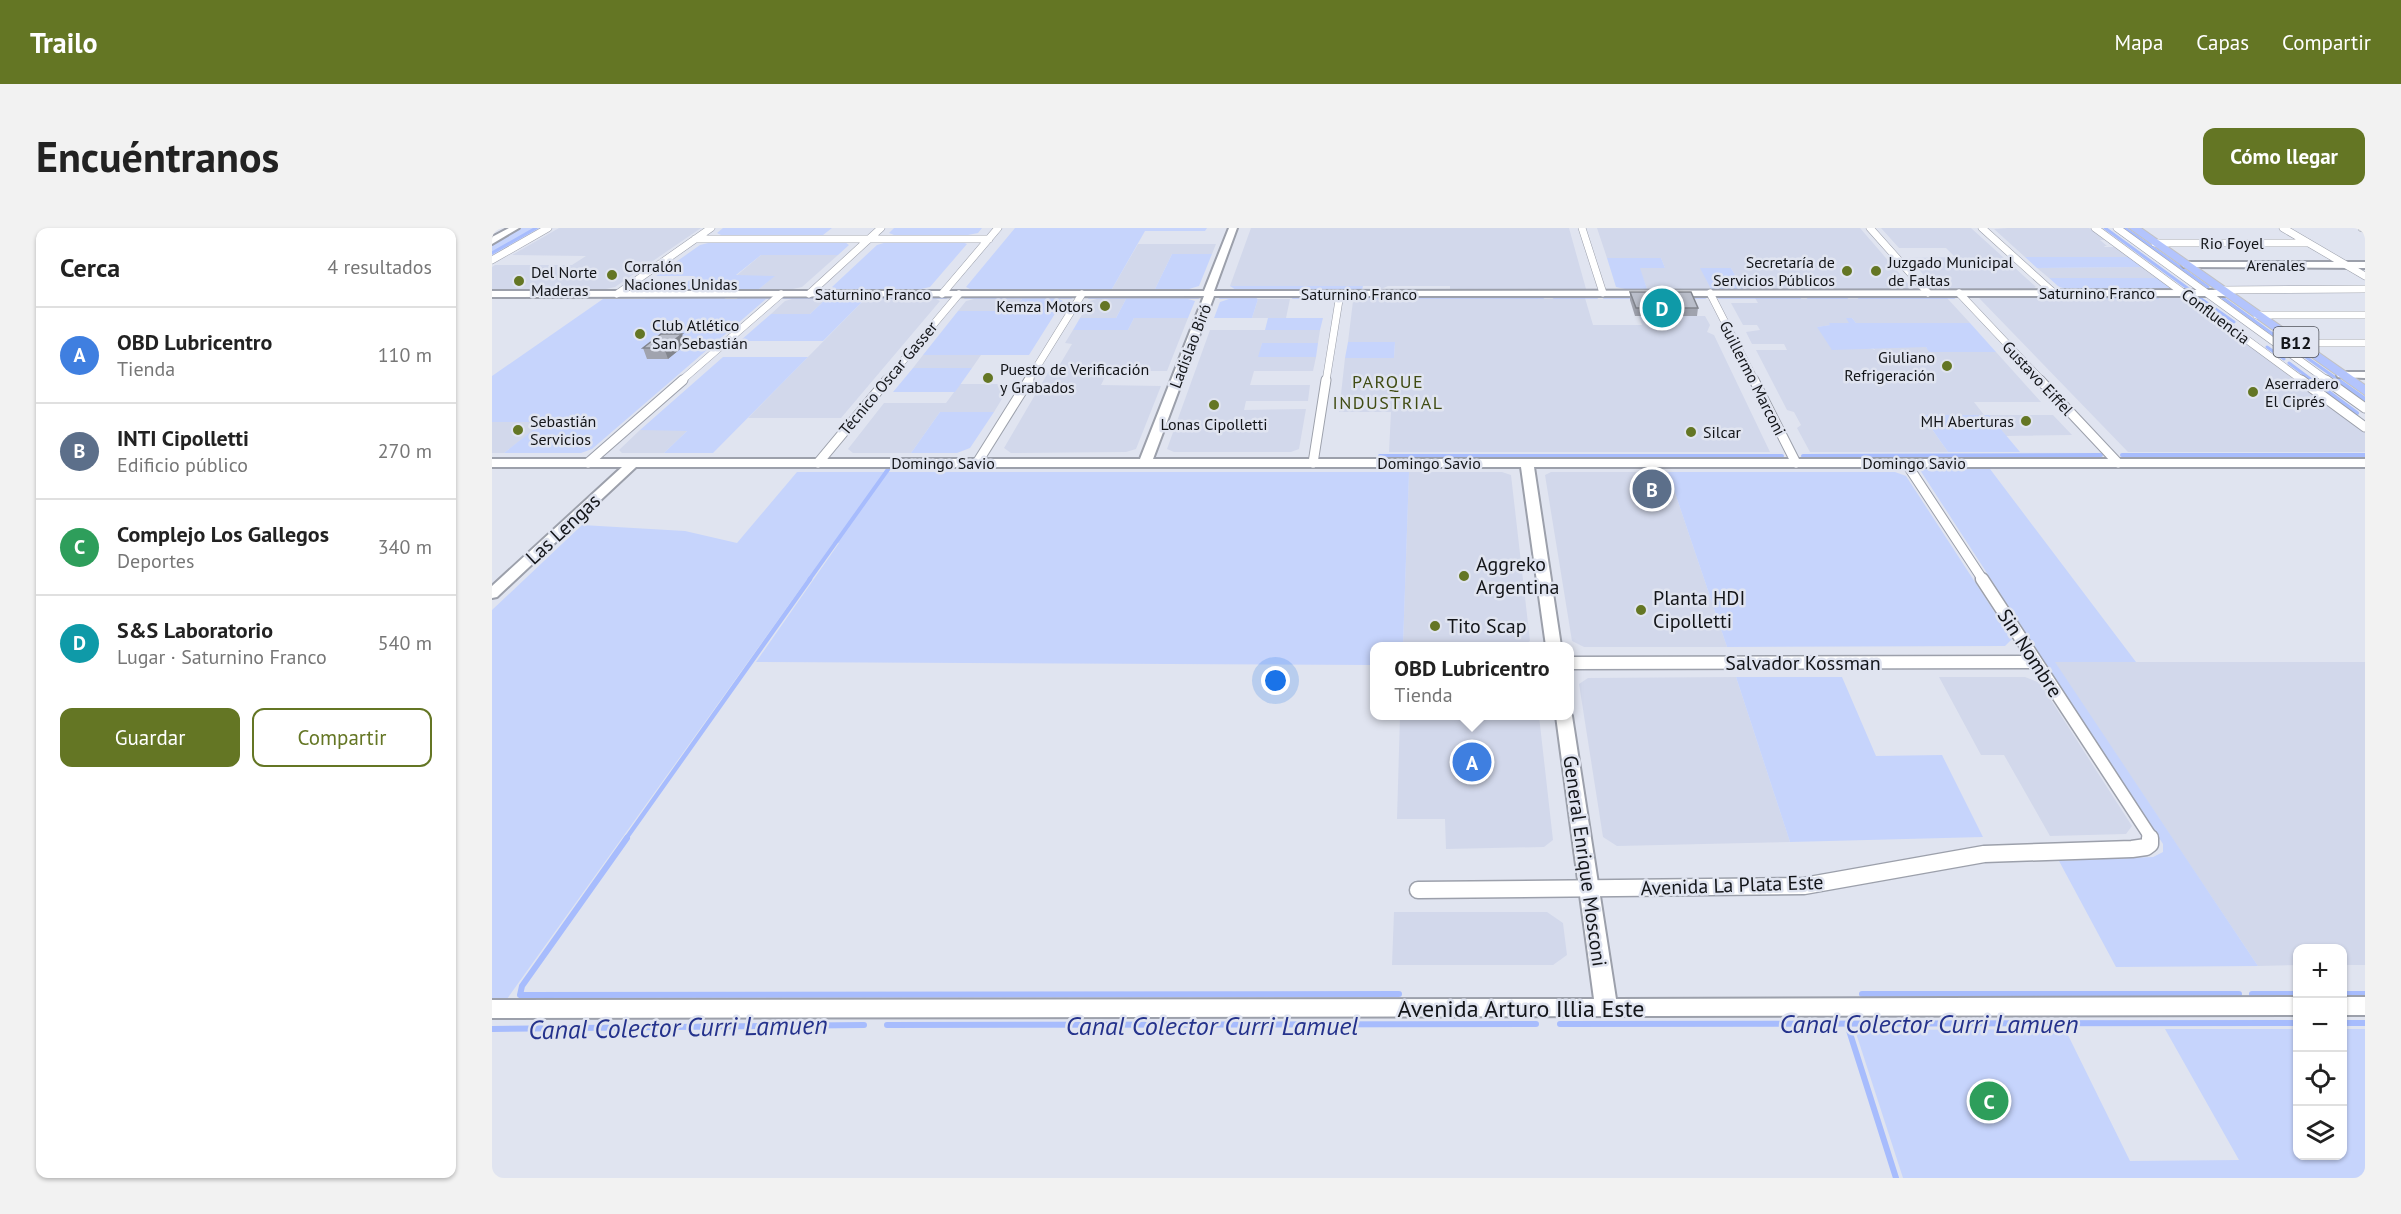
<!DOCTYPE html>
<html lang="es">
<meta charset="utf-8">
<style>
:root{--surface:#fff;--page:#f2f2f2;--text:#222;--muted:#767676;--line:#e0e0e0;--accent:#647624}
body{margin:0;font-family:"PT Sans",sans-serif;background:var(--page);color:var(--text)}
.controls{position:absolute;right:18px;bottom:18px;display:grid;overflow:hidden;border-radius:12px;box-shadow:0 2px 4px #0004}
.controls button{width:54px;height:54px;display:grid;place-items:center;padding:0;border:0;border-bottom:2px solid var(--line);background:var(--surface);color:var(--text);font:30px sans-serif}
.you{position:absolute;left:784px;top:453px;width:21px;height:21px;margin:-15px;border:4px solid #fff;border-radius:50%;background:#1a73e8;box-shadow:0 0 0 9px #1a73e833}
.badge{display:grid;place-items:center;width:39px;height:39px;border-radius:50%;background:var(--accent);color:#fff;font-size:20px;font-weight:700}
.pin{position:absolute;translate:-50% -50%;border:3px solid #fff;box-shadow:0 2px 6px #0006}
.popup{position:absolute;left:878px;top:414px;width:204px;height:78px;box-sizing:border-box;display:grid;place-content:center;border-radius:12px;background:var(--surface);filter:drop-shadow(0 2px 4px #0005);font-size:20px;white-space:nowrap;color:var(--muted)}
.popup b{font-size:22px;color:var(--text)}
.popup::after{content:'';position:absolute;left:50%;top:100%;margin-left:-12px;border:12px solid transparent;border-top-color:var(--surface)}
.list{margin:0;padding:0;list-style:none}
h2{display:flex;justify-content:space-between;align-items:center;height:78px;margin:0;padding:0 24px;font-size:26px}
h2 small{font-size:20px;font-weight:400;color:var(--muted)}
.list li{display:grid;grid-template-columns:39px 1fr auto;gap:18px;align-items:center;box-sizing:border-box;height:96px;padding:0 24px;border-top:2px solid var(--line)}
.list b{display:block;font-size:22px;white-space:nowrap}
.list p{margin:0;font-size:20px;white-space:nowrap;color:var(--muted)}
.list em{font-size:20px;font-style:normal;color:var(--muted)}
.actions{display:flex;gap:12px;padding:18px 24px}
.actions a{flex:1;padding:14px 0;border:2px solid var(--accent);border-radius:12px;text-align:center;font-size:21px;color:var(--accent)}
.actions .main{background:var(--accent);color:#fff}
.icon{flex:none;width:33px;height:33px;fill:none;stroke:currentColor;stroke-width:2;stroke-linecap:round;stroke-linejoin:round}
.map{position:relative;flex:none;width:1873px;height:950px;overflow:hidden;border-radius:12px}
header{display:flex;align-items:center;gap:36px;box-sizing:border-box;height:84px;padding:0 30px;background:var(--accent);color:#fff}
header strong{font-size:28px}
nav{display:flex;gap:33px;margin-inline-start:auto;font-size:21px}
.intro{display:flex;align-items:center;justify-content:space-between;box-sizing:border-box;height:144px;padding:0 36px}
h1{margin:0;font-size:42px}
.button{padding:15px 27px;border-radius:12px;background:var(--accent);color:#fff;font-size:21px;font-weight:700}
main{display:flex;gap:36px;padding:0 36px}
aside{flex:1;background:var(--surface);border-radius:12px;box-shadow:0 2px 4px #0004}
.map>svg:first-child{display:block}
.built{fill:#d2d8eb}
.green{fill:#c6d4fc}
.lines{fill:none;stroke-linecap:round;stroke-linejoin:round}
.stream-far3{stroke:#a7bcfd;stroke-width:3}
.stream-far2{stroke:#a7bcfd;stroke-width:4}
.stream-far1{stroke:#a7bcfd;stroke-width:4.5}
.stream{stroke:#a7bcfd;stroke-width:6}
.street-far3-casing{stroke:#9ca0ab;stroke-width:8}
.street-far2-casing{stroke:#9ca0ab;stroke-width:11}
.street-far1-casing{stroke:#9ca0ab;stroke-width:15}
.street-casing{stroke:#9ca0ab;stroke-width:19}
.secondary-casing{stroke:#9ca0ab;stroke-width:4}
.primary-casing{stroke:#c2c2c3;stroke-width:2}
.street-far3{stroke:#fff;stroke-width:7}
.street-far2{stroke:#fff;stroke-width:9}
.street-far1{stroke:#fff;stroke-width:12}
.street{stroke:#fff;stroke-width:16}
.secondary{fill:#fff;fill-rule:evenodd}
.primary{fill:#b3c4fd;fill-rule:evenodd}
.wall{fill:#a0a3ae}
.shaded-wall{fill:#82858d}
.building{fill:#babeca;stroke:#82858d;stroke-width:1.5}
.poi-dot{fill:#647624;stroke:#e0e4f0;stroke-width:2}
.labels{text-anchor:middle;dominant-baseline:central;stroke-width:5;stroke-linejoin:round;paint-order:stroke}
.far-street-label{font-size:16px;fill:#131519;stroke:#e0e4f0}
.far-poi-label{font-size:16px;fill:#131519;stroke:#e0e4f0;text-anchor:start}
.shield{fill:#e0e4f0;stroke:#50535a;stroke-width:1.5}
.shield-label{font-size:18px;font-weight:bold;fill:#131519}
.far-quarter-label{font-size:18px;letter-spacing:1.5px;fill:#3f4b12;stroke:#e0e4f0}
.street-label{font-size:20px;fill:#131519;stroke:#e0e4f0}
.poi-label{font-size:20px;fill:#131519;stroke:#e0e4f0;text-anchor:start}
.near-street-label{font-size:24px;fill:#131519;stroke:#e0e4f0}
.near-water-label{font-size:26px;font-style:italic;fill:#24328c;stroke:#e0e4f0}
</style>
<header>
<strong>Trailo</strong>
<nav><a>Mapa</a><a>Capas</a><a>Compartir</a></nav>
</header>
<div class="intro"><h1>Encuéntranos</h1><a class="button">Cómo llegar</a></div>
<main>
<aside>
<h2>Cerca<small>4 resultados</small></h2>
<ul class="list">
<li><span class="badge" style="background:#3f7fe0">A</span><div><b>OBD Lubricentro</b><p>Tienda</p></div><em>110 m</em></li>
<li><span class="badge" style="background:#5c6f8a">B</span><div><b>INTI Cipolletti</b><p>Edificio público</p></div><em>270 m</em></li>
<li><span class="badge" style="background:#2e9e5b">C</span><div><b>Complejo Los Gallegos</b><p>Deportes</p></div><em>340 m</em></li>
<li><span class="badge" style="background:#0f9aa8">D</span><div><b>S&amp;S Laboratorio</b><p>Lugar · Saturnino Franco</p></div><em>540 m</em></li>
</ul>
<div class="actions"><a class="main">Guardar</a><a>Compartir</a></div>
</aside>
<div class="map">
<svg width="1873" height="950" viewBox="0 0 1873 950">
<rect width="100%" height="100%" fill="#e0e4f0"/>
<path class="built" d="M67,0h142l-86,59 -9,2h-114v-22l3,-2h77l14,-9 -74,-1z
M759,0h318l17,61h-136v-3h-62l-9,4v-4h-149z
M1105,0h263l51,59 -4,2h-164l-12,-21h-30l10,21h-64l-8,-21h26l-4,-10h-54z
M1389,0h90l65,59 -4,2h-90l-7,-2 -27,-29 47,-1 -9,-9h-47z
M1516,0h81l17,12h-6l7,6h-3l1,1h11l13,10h-104l-31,-28z
M646,16h78l-4,10h-40l-17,35h-43z
M269,27h77l-36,32 -9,2h-34l15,-13h-38z
M1651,39l15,11h-109l-12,-10z
M1093,70l8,27h49l-3,-9h66l5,9 -3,7 7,3 56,117h-381l2,-40h-52l6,-54h49l1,-16h-47l5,-41 7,-2z
M1263,70h192l23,25h-114l-4,-5 -5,1 3,4h-20l1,2 -14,2 58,23 -2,-3h53l4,5h66l45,50h-67l10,13h-62l26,37h-138l-13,-24 4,-3 -7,-13 -7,-2 -31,-60h31l-3,-6h-32l-6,-12 14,-2 -3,-5h-14l-12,-22h27z
M1487,70h207l179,135v19h-237z
M300,71h34l-16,15h-39l14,-13z
M373,71h71l4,2 -99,117h-93z
M482,71h48l-9,12h-55l8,-10z
M605,71h29l-10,19h-36l10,-17z
M766,71h32l-4,19h-34z
M642,90h54l-21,53h-59l-7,14 60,1 -25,63 -10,3 -115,1 -7,-5 45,-77h7l16,-27 -7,-1 8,-13h55z
M718,102h110l-2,13h-56l-3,14h57l-3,14h-59l-4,14h60l-2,16h-62l-2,9 62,-1 -7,40 -8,3h-117l-7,-3z
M431,127h58l-9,13h-59z
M468,156h51l-17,28h-54l-29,41h-58l-5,-4 36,-46h62z
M1497,187h64l19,20 -66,1z
M0,194h52l-40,31h-12z
M148,202h48l-24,23h-42l-3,-3z
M917,244h93l9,3 19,166 -7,5h-120z
M1059,244h117l59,175h-143l-12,-6 -27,-166z
M1562,434h311v303h-22l-1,-17h-44l-1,17 -39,1z
M1244,449l54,165 -173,4 -14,-9 -24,-153 9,-6z
M1447,449h86l15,6 92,143 -6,8 -76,2 -46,-81h-23z
M908,488h139l14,124 -9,7 -98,2 -1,-30h-48z
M902,684h153l16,11 4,32 -14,10h-161z"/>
<path class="green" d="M28,0h23l-51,29v-14z
M231,0h109l-9,7h-102l-4,-2z
M402,0h88l-4,5 -10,2h-74l-5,-2z
M523,0h192l-2,3h-60l-33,58h-142l-4,-2z
M220,14h133l4,3 -11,10h-77l-25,20 39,1 -16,13h-81l17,-13h-39l44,-31z
M395,14h75l5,2 -37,43 -9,2h-85l-4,-2 45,-42z
M680,26h40l-13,32 -10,3h-34z
M1533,29h104l14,10 -106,1z
M1115,30h54l4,10h-25l7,21h-22l-9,-2z
M1208,40h31l12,21h-32z
M1557,50h109l12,9 -3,2h-100l-8,-2z
M738,58h133l-1,4h-126z
M111,71h163l-174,150 -11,4h-77l39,-31h-51v-46z
M334,71h39l-42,42h-83l31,-27h39z
M530,71h37l4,2 -34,54h-106l35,-44h55z
M634,71h62l7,2 -7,17h-54l-6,12h-55l7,-12h36z
M737,71h29l-6,19h-38l6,-16z
M776,90h55l-3,12h-55z
M1354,90h6l4,5h114l26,29h-67l-3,-5 -94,3 -15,-23 13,-2 -1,-2h20z
M856,114h47l-1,16h-49z
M770,115h56l-2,14h-58z
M231,129h85l-95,96h-49l23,-22 -47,-1z
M421,140h59l-17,24h-62z
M448,184h54l-24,36 -13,5h-46z
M1430,187h67l31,37h-72z
M1495,237l149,197h-81l203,304 -142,1 -57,-106 94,-4 10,-5v-8l-243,-374 5,-4z
M305,244h612l-6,174h-29v19l-618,-3 83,-119h-6l-326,456h-15v-389l90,-85 103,6 52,12z
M1176,244h227l11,4 106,163 -7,7 -278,1z
M1244,449h106l34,79 66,-1 41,82 -193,5z
M1573,801l65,132 109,-1 -74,-131h132l1,127h44l1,-127h22v149h-462l-48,-148z"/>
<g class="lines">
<path class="stream-far3" d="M1613,0l85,62
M1633,0l83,59
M0,25l44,-25
M1705,68l37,26
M154,69h78
M246,69h34
M292,69h162
M473,69h106
M597,69h109
M728,69h36
M801,69h36
M858,69h193
M1062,69h43
M1112,69h27
M1197,69h16
M1227,69h81
M1316,69h39
M1367,69h95
M1592,69h74
M1731,70l62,45
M1775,119l17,12
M1801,120l47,33
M1797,135l24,18"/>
<path class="stream-far2" d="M1819,152l10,7
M1846,152l27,19
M1834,162l31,23
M1630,227h243
M888,228h402
M1311,228l298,-1
M317,352l80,-112"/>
<path class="stream-far1" d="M133,612l185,-261"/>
<path class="stream" d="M135,610l-105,148 -2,9 879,-1
M1370,766h377
M1760,766h46
M1850,766h23
M1855,795h18
M1068,796l738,-1
M1355,796l49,154
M395,797l649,-1
M0,801l372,-4"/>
<g class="street-far3-casing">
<path id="street-far3" d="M1090,0l21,65
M1378,0l58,65
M1490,0l72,65
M1603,0l208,153
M1625,0l211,153
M1791,0l82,48
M1870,0l3,1
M203,11h294
M1663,15h153
M0,32l56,-32
M1729,62l144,-1
M1218,65l45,88
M1467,65l83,88
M125,66l94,-66
M317,66l72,-66
M450,66l56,-66
M1765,87h108
M1805,115h68
M189,153l100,-87
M394,153l73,-87
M536,153l54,-87
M834,153l14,-87"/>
</g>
<g class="street-far2-casing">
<path id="street-far2" d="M1262,152l42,83
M1548,152l78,83
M1809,152l64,47
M1834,152l39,28
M96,235l95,-83
M326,235l69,-83
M485,235l52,-83
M821,235l13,-83
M1414,235l77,117"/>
</g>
<g class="street-far1-casing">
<path id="street-far1" d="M1490,351l168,257v4
M1078,435l466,-1"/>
</g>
<g class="street-casing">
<path id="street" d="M926,662l386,-4 180,-32 148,-5 14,-2 4,-3v-6"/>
</g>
<g class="secondary-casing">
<path id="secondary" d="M17,0h10l-27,16v-7z
M737,0h8l-23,63 1012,-1 5,3 -5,3h-1012l-61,163h1212v8h-831l27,179h-15l-25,-179h-885l-139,130 -5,1v-12l130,-119h-130v-8h648l64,-163 -712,1v-6h712z
M1695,34h178v6l-181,-1 -2,-2z
M1850,144h23v6l-27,-1 -1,-2z
M1078,484l2,4 44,283 682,-2v18l-1806,3v-18l1102,-1 -38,-283h14z
M1850,769h23v18h-23z"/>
</g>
<g class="primary-casing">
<path id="primary" d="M1637,0h12l224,157v10z"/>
</g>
<use href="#street-far3" class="street-far3"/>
<use href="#street-far2" class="street-far2"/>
<use href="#street-far1" class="street-far1"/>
<use href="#street" class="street"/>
<use href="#secondary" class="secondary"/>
<use href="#primary" class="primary"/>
</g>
<path class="wall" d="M1138,64l68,16 -1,8h-62l-5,-16z
M193,117l-17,14h-21l-4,-11z"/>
<path class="shaded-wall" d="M190,106l3,11 -17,14 -4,-11z"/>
<path class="building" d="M1138,64h61l7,16h-62z
M169,106h21l-18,14h-21z"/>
<g class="poi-dot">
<circle cx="1355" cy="43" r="6"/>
<circle cx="1384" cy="43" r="6"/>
<circle cx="120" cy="47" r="6"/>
<circle cx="27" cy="53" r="6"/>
<circle cx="613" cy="78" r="6"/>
<circle cx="148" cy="106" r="6"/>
<circle cx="1455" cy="138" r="6"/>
<circle cx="496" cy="150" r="6"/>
<circle cx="1761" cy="164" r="6"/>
<circle cx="722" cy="177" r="6"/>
<circle cx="1534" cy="193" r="6"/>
<circle cx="26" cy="202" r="6"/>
<circle cx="1199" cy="204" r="6"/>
<circle cx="972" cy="348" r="6"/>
<circle cx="1149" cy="382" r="6"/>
<circle cx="943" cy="398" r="6"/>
</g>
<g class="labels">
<g class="far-street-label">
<text x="1740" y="15">Rio Foyel</text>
<text x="1784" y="37">Arenales</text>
<text x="1605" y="65">Saturnino Franco</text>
<text x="381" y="66">Saturnino Franco</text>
<text x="867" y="66">Saturnino Franco</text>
<text transform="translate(1724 88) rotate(37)">Confluencia</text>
<text transform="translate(698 118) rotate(-69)">Ladislao Biró</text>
<text transform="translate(396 150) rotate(-50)">Técnico Oscar Gasser</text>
<text transform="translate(1261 150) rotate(63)">Guillermo Marconi</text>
<text transform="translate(1546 150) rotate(47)">Gustavo Eiffel</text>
<text x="451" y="235">Domingo Savio</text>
<text x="937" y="235">Domingo Savio</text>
<text x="1422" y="235">Domingo Savio</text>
</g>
<g class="far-poi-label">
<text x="1343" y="34" text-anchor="end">Secretaría de<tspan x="1343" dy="18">Servicios Públicos</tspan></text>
<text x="1396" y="34">Juzgado Municipal<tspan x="1396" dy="18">de Faltas</tspan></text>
<text x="132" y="38">Corralón<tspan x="132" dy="18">Naciones Unidas</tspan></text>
<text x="39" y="44">Del Norte<tspan x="39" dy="18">Maderas</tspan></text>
<text x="601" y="78" text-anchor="end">Kemza Motors</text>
<text x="160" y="97">Club Atlético<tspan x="160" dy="18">San Sebastián</tspan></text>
<text x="1443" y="129" text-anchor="end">Giuliano<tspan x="1443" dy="18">Refrigeración</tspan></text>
<text x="508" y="141">Puesto de Verificación<tspan x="508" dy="18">y Grabados</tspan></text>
<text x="1773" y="155">Aserradero<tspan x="1773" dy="18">El Ciprés</tspan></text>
<text x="38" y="193">Sebastián<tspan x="38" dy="18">Servicios</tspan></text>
<text x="1522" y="193" text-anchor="end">MH Aberturas</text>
<text x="722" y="196" text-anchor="middle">Lonas Cipolletti</text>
<text x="1211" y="204">Silcar</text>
</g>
<rect class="shield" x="1781.5" y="99" width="45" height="30" rx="4.5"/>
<g class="shield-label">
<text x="1804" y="114">B12</text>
</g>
<g class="far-quarter-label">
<text x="896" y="153">PARQUE<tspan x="896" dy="21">INDUSTRIAL</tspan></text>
</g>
<g class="street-label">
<text transform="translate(71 301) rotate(-43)">Las Lengas</text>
<text transform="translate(1538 425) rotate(57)">Sin Nombre</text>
<text x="1311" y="435">Salvador Kossman</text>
<text transform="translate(1093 633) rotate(82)">General Enrique Mosconi</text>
<text transform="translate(1240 657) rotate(-2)">Avenida La Plata Este</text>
</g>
<g class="poi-label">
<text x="984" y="336">Aggreko<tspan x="984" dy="23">Argentina</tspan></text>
<text x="1161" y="370">Planta HDI<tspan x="1161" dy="23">Cipolletti</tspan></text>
<text x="955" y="398">Tito Scap</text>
</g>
<g class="near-street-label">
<text x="1029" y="780">Avenida Arturo Illia Este</text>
</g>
<g class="near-water-label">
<text x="1437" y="795">Canal Colector Curri Lamuen</text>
<text x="720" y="797">Canal Colector Curri Lamuel</text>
<text transform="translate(186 799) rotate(-1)">Canal Colector Curri Lamuen</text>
</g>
</g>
</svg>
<div class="controls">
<button>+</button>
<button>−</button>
<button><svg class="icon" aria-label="locate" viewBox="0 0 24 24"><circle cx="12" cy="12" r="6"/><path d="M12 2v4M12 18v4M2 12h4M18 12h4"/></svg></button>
<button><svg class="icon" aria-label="layers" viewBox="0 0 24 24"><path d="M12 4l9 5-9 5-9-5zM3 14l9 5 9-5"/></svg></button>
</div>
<div class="you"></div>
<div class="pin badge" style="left:980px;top:534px;background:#3f7fe0">A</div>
<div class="popup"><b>OBD Lubricentro</b>Tienda</div>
<div class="pin badge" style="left:1160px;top:261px;background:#5c6f8a">B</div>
<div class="pin badge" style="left:1497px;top:873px;background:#2e9e5b">C</div>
<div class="pin badge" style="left:1170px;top:80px;background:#0f9aa8">D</div>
</div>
</main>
